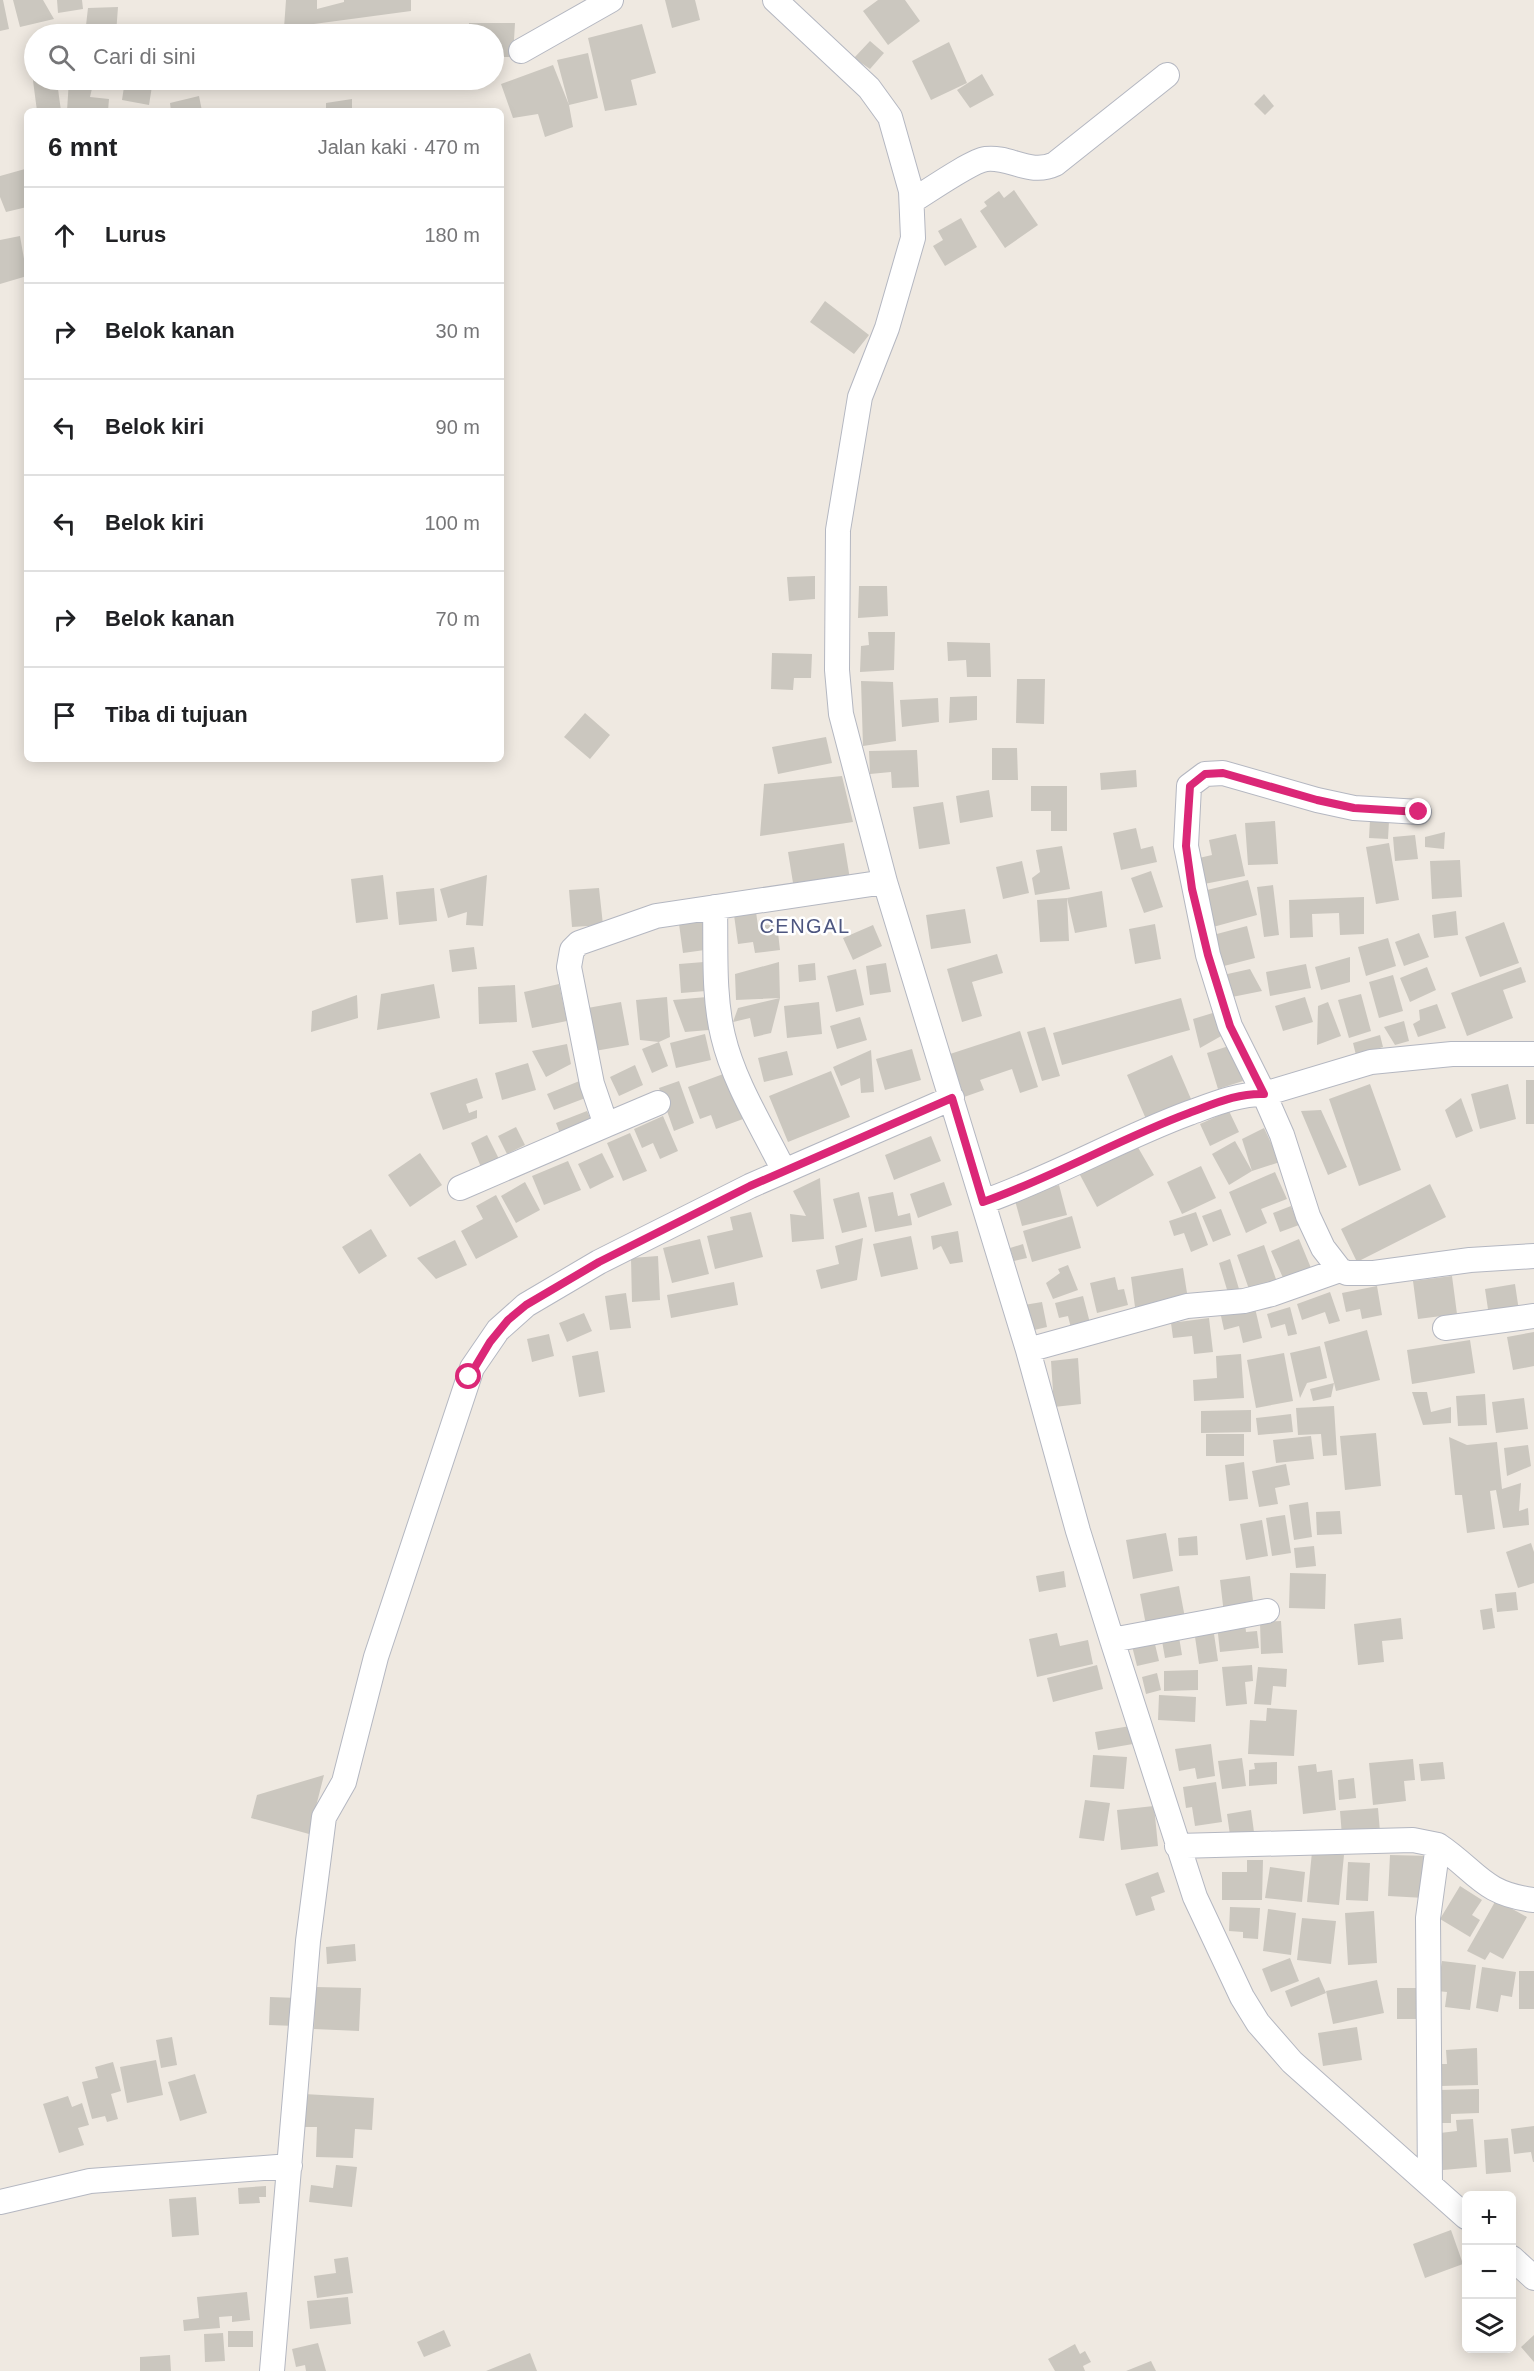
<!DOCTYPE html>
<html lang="id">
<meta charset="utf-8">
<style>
:root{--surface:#fff;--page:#f2f2f2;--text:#202124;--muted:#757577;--line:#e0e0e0}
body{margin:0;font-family:Helvetica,sans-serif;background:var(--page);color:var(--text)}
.controls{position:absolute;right:18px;bottom:18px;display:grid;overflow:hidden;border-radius:9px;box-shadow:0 3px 15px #0003}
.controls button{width:54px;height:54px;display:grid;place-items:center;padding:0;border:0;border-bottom:2px solid var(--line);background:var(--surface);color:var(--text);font:30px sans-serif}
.stop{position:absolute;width:18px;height:18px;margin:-14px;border:4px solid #db2777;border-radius:50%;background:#fff}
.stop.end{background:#db2777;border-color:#fff;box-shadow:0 2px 6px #0008}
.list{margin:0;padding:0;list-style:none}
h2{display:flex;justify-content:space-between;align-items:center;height:78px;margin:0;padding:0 24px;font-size:26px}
h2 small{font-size:20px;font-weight:400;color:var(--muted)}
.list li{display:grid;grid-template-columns:39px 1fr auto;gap:18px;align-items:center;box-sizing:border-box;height:96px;padding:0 24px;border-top:2px solid var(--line)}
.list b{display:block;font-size:22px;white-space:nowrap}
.list em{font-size:20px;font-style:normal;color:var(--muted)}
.icon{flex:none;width:33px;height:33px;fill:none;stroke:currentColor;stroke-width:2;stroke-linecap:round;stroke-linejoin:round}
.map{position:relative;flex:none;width:1534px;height:2371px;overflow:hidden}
.search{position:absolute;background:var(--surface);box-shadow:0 3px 15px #0003;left:24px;top:24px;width:480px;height:66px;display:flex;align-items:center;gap:15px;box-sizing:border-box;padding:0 21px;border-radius:33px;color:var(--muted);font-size:22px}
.panel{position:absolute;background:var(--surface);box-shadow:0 3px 15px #0003;left:24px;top:108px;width:480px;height:654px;border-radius:9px}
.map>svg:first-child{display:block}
.building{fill:#cbc7bf}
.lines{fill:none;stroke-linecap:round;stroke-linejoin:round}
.street-casing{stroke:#b4b7c1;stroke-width:26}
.street{stroke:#fff;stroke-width:24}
.route{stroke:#db2777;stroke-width:8}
.labels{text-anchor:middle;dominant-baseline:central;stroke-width:5;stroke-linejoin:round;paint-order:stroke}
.quarter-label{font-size:20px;letter-spacing:1.5px;fill:#4d5680;stroke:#fff}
</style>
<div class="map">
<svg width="1534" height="2371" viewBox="0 0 1534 2371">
<rect width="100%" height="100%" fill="#efe9e1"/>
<path class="building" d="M0,0h3l6,29 -9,2z
M13,0h30l11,19 -34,8z
M57,0h25l1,9 -25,4z
M286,0h31v9l27,-7v-2h67v11l-127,17z
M665,0h30l5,20 -28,8z
M878,0h27l15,21 -32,24 -25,-34z
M118,7l-2,27h-31l3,-26z
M469,23h46l-2,34h-19v-23h-26z
M642,24l14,49 -25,7 6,25 -32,6 -17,-73z
M870,41l14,12 -14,16 -16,-11z
M949,42l18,41 -36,17 -19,-39z
M588,53l10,45 -29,7 4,22 -28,10 -7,-23 -25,4 -12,-34 52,-19 16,40 -12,-45z
M32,73h2v7h33v4l-9,5 3,22h-24z
M982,74l12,21 -24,13 -13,-18z
M69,80h25l-4,17 19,2 -1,12h-41z
M125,80h28l-4,25 -27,-5z
M433,80h43l-1,7 -43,-3z
M1264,94l10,12 -9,9 -11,-11z
M199,96l3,15h-31l-1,-8z
M352,99v12h-26v-8z
M25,169l2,38 -21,5 -6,-15v-21z
M1014,190l24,35 -33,23 -25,-37 7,-5 -3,-4 15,-11 5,7z
M961,218l16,29 -32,19 -12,-20 10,-6 -5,-9z
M20,236l7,40 -27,8v-44z
M825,301l44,34 -15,19 -44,-32z
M815,576v23l-26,2 -2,-24z
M859,586h28l1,30 -30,2z
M868,632h27l-1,38 -34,2 1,-26 8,-1z
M947,642l43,1 1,34h-24l-1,-17 -18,1z
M772,653l40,1 -1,24h-17l-1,12 -22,-1z
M1017,679h28l-1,45 -28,-1z
M861,681l32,1 3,59 -33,5z
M977,696v24l-28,3 1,-26z
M938,698l1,24 -37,5 -2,-27z
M585,713l25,22 -20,24 -26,-22z
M826,737l6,26 -54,11 -6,-27z
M992,748h25l1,32h-26z
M917,750l2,37 -27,1 -1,-16 -21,2 -1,-23z
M1136,770l1,17 -36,3 -1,-17z
M842,776l11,46 -93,14 4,-52z
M1031,786h36v45h-16v-20h-20z
M989,790l4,27 -33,6 -4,-27z
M943,802l7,42 -31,5 -6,-42z
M1370,820l19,1 -1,18 -19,-1z
M1275,821l3,43 -30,1 -3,-42z
M1136,828l5,21 12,-3 4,16 -36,8 -8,-37z
M1445,832l-1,17 -19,-2v-10z
M1236,834l9,42 -41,8 -5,-26 13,-3 -3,-15z
M1415,835l3,24 -23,2 -2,-24z
M844,843l6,36 -56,10 -6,-37z
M1389,843l10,57 -23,4 -10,-57z
M1062,846l8,43 -35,6 -3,-17 8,-6 -4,-22z
M1460,860l2,37 -30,2 -2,-38z
M1022,861l7,32 -26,6 -7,-32z
M1151,871l12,36 -19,6 -13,-35z
M383,875l5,44 -32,4 -5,-44z
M487,875l-4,51 -17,-1 1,-13 -19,6 -8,-29z
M1248,880l9,35 -44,12 -10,-36z
M1273,885l6,50 -15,2 -7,-50z
M434,888l3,33 -38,4 -3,-33z
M599,888l4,37 -31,2 -3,-37z
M1102,891l5,36 -32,6 -8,-35z
M1364,897v37l-24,1 -1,-22 -27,1 1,23 -23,1 -1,-38z
M1067,898l2,43 -29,1 -3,-42z
M965,909l6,34 -40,6 -5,-34z
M1456,911l2,24 -24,3 -2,-23z
M756,912l2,14 19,-2 3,26 -25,3 -2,-11 -15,2 -4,-29z
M708,920l4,29 -29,4 -4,-29z
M1504,922l15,41 -39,14 -15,-40z
M1155,924l6,35 -26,5 -6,-35z
M873,925l9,21 -29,14 -10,-22z
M1247,926l8,32 -35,9 -7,-32z
M1419,933l10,24 -25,9 -9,-24z
M1388,938l8,28 -30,10 -8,-29z
M474,947l3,22 -25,3 -3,-22z
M997,954l6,19 -31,9 10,34 -20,6 -15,-53z
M1350,957v25l-29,8 -6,-23z
M704,962l2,29 -25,2 -2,-29z
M779,962l1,36 -44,2 -1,-26z
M815,963l1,17 -17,2 -1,-17z
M886,963l5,29 -21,3 -4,-29z
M1306,964l5,24 -41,8 -4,-24z
M1427,967l9,23 -26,12 -10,-24z
M1521,967l5,15 -23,8 10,28 -46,18 -16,-43z
M856,969l8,36 -28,7 -9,-36z
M1250,969l12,22 -30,6 -9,-22z
M1393,975l10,36 -24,7 -10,-36z
M434,984l6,34 -63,12 4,-36z
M559,984l8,37 -35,7 -8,-36z
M515,985l2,37 -38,2 -1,-37z
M1361,994l10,37 -22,7 -11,-38z
M357,995l1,23 -47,14 1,-21z
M667,997l3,40 -11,5 9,24 -16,7 -10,-24 17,-7 -19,-2 -4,-40z
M707,997l2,33 -24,2 -12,-32z
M1305,997l8,25 -30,9 -8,-25z
M780,998l-9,35 -17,4 -4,-19 -17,4 5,-14z
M1181,998l9,32 -128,35 -9,-32z
M621,1002l8,43 -40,7 -7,-43z
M819,1002l3,32 -35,4 -3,-32z
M1328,1002l13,34 -24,9 1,-39z
M1437,1004l9,24 -28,9 -5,-13 7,-4 -1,-10z
M1216,1012l7,23 -23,13 -7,-29z
M860,1017l7,23 -30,9 -7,-23z
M1404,1021l5,20 -14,4 -11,-18z
M1045,1027l15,49 -18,5 -15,-49z
M1020,1031l18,56 -18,6 -8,-24 -32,11 4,10 -20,7 -14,-43z
M705,1034l6,26 -35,8 -6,-25z
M1380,1035l3,12 -27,8 -3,-12z
M567,1044l4,20 -25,13 -14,-26z
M1232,1045l11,36 -25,8 -11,-36z
M912,1049l9,31 -36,10 -9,-31z
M871,1050l3,42 -13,1 -1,-15 -19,8 -8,-19z
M787,1051l6,24 -29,7 -6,-24z
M1172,1055l19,44 -45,20 -19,-44z
M528,1063l8,27 -34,10 -7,-27z
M635,1065l8,20 -24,11 -9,-19z
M831,1071l19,46 -62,25 -19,-46z
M726,1073l17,46 -27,10 -5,-14 -11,4 -12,-32z
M477,1078l6,20 -17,6 3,9 8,-3v8l-34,12 -13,-37z
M582,1080l6,17 -34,13 -7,-16z
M1526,1080h8v44h-8z
M679,1081l15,42 -20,8 -15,-43z
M1370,1084l31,86 -42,16 -30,-87z
M1508,1084l8,35 -36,10 -9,-35z
M1461,1098l12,33 -17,7 -11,-28z
M1321,1110l26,57 -19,8 -27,-64z
M587,1111l6,13 -32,12 -5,-13z
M1229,1111l10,21 -29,14 -10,-22z
M663,1116l15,35 -18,8 -7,-16 -11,5 -8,-19z
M516,1127l9,18 -18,9 -9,-18z
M1264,1128l16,34 -28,9 -23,14 -17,-31 23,-13 17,30 -10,-32z
M630,1133l17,38 -24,10 -16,-38z
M487,1135l12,24 -18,8 -10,-24z
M931,1136l10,25 -47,19 -9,-25z
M1136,1144l18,31 -57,32 -17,-32z
M420,1153l22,32 -32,22 -22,-32z
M602,1153l12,24 -24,12 -12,-25z
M568,1161l13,29 -37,15 -12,-29z
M1201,1166l15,32 -34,16 -15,-32z
M1275,1172l12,27 -26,10 6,14 -21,10 -17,-41z
M820,1178l4,61 -32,3 -2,-28 16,2 -13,-25z
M525,1182l15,28 -24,13 -15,-27z
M944,1182l8,23 -34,13 -8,-24z
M1430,1184l16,33 -89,45 -16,-33z
M1059,1185l8,30 -45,11 -8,-29z
M859,1192l8,35 -25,6 -9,-34z
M893,1192l5,24 12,-3 2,12 -37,7 -7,-35z
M496,1195l22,42 -42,22 -15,-28 22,-12 -7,-13z
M1291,1206l8,19 -19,7 -7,-19z
M1221,1209l10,26 -18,7 -11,-26z
M751,1212l12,45 -48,12 -8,-33 26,-6 -3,-13z
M1196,1212l12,33 -17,7 -7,-19 -10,3 -5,-15z
M1072,1216l9,32 -49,14 -9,-31z
M371,1229l16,27 -28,18 -17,-27z
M958,1231l5,31 -13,2 -9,-18 -8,4 -2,-14z
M911,1236l7,33 -37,8 -8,-33z
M863,1238l-6,42 -36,9 -5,-19 23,-6 -4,-18z
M700,1239l9,35 -37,9 -9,-35z
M1299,1239l12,29 -27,12 -13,-29z
M455,1240l12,25 -31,14 -19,-21z
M1023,1244l4,14 -13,3 -4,-13z
M1264,1245l13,37 -27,10 -13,-37z
M658,1256l2,44 -28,2 -1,-44z
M1230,1259l9,30 -11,4 -9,-30z
M1068,1265l10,25 -25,9 -7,-16 14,-10 -2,-4z
M1183,1268l5,31 -53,8 -4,-30z
M1452,1276l5,38 -39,5 -5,-38z
M1115,1277l3,13 6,-1 4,16 -31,8 -7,-30z
M734,1282l4,23 -67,13 -4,-23z
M1515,1284l4,27 -30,5 -4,-27z
M1377,1286l5,29 -20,4 -2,-10 -14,3 -4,-19z
M1330,1292l10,29 -11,3 -4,-12 -23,8 -5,-16z
M626,1293l5,35 -21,2 -5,-34z
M1083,1296l7,27 -19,5 -3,-12 -9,2 -4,-15z
M1042,1302l5,25 -17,4 -6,-26z
M1290,1307l7,27 -9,2 -3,-12 -14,4 -4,-14z
M1255,1308l7,30 -19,5 -4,-17 -15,4 -3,-14z
M584,1313l8,18 -25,11 -8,-19z
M1209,1318l4,34 -19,2 -2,-18 -19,2 -2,-15z
M1367,1330l13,50 -44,11 -12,-49z
M1534,1332v34l-21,4 -6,-33z
M549,1334l5,22 -22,6 -5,-23z
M1470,1340l5,33 -63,11 -5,-34z
M1320,1346l7,32 -20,5 -7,15 -10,-45z
M598,1351l7,41 -26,5 -7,-41z
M1284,1353l9,48 -37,7 -9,-48z
M1241,1354l3,44 -50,3 -1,-21 24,-2 -1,-22z
M1078,1358l3,46 -27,3 -3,-46z
M1334,1383l-3,14 -18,4 -3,-12z
M1412,1392h15l4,20 20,-5v16l-28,2z
M1485,1394l2,31 -29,1 -2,-30z
M1524,1398l4,31 -32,4 -4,-31z
M1334,1406l3,49 -14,1 -2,-22 -23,1 -2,-27z
M1251,1410v22l-50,1v-22z
M1291,1414l2,18 -35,3 -2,-17z
M1376,1433l5,53 -36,4 -5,-54z
M1206,1434h38v22h-38z
M1311,1436l3,23 -38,4 -3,-23z
M1449,1437l18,8 30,-3 5,47 19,-6 -2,28 9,-3 1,17 -26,3 -7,-38 -6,1 5,38 -28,4 -5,-38h-7z
M1528,1445l3,21 -24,10 -3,-28z
M1244,1462l4,37 -19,2 -4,-36z
M1286,1464l4,21 -15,3 3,16 -19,3 -7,-36z
M1308,1502l4,35 -18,3 -5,-35z
M1340,1511l2,23 -25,1 -1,-23z
M1285,1515l6,38 -19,3 -6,-38z
M1262,1520l6,36 -22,4 -6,-36z
M1166,1533l7,38 -40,8 -7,-39z
M1197,1536l1,19 -19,1 -1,-18z
M1531,1543l3,9v31l-16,5 -12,-36z
M1314,1546l2,20 -20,2 -2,-20z
M1064,1571l2,16 -27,5 -3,-16z
M1290,1573l36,1 -1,35 -36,-1z
M1250,1576l4,33 -30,5 -4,-34z
M1179,1586l6,32 -39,7 -6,-31z
M1516,1592l2,18 -21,2 -2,-18z
M1492,1608l3,20 -12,2 -3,-20z
M1401,1618l2,21 -21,2 2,21 -26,3 -4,-41z
M1281,1621l2,32 -22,1 -1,-32z
M1245,1622l1,10 11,-1 2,17 -39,4 -3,-27z
M1213,1627l5,34 -19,3 -5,-34z
M1057,1633l3,13 28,-6 5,24 -56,13 -8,-38z
M1153,1636l6,25 -22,5 -6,-24z
M1179,1637l3,18 -17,3 -3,-17z
M1097,1665l6,24 -50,13 -6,-24z
M1252,1665l1,16 -8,1 2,22 -21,2 -4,-39z
M1258,1667l29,2 -1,18 -13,-1 -2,19 -17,-1z
M1198,1670v20l-34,1v-20z
M1157,1673l4,17 -15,4 -4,-17z
M1159,1695l37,2 -1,25 -37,-2z
M1267,1708l30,2 -3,46 -46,-2 2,-34 16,1z
M1130,1726l3,18 -35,6 -3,-18z
M1211,1744l4,32 -18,3 -2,-11 -16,3 -4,-22z
M1093,1755l34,2 -3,32 -34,-2z
M1242,1758l4,28 -24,3 -4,-28z
M1413,1759l2,21 -11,1 2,20 -33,4 -4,-42z
M1277,1762v22l-28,2v-16l6,-1 -1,-6z
M1443,1762l2,17 -24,2 -2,-17z
M1316,1764l1,8 15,-2 4,40 -33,4 -5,-48z
M324,1775l-15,59 -58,-16 6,-23z
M1354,1778l2,20 -17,2 -1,-20z
M1216,1782l6,40 -27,4 -3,-19 -6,1 -3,-21z
M1085,1800l25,3 -6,38 -25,-3z
M1154,1806l4,40 -37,4 -4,-40z
M1378,1808l2,24 -38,4 -2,-25z
M1251,1810l3,22 -24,3 -3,-21z
M1312,1852l32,3 -5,50 -32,-3z
M1390,1855l43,1 -8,42 -37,-2z
M1247,1860h16l-1,40h-40v-28h25z
M1348,1862l22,1 -2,38 -22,-1z
M1270,1867l35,5 -3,30 -37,-4z
M1158,1872l7,20 -14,5 4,13 -19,6 -11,-32z
M1460,1886l22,14 -10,15 8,5 -10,17 -30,-18z
M1496,1900l31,17 -24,42 -13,-7 -5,8 -18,-9z
M1230,1907l30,1 -2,31 -15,-1v-6l-14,-1z
M1268,1909l28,4 -5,42 -28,-4z
M1374,1911l3,52 -29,2 -3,-52z
M1302,1918l34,3 -5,43 -34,-4z
M355,1944l1,17 -29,3 -1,-17z
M1290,1958l9,23 -28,11 -9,-23z
M1442,1961l34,4 -6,45 -25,-3 2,-15 -10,-1z
M1482,1967l34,5 -4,25 -11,-2 -3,17 -22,-4z
M1519,1971h15v38h-15z
M1319,1977l7,16 -35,14 -6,-16z
M1377,1980l7,33 -51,11 -7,-33z
M315,1987l46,1 -2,43 -45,-2z
M1397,1988h25v31h-25z
M270,1997l28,1 -2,28 -27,-1z
M1357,2027l5,33 -39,6 -5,-33z
M172,2037l5,28 -16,3 -5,-28z
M1477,2048l1,37 -37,1 -1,-22h7l-1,-14z
M156,2060l7,35 -36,8 -7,-36z
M113,2062l8,29 -10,3 7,25 -11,3 -2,-6 -13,3 -10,-37 16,-4 -3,-11z
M195,2074l12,39 -27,8 -12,-39z
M1479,2089v24l-28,1v9h-11l-1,-33z
M304,2094l70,4 -2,32 -17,-1 -2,29 -37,-1 1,-30h-15z
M68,2096l4,11 10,-4 7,22 -11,3 6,17 -25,8 -16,-49z
M1473,2119l4,48 -34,3 -3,-37 17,-2 -1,-11z
M1534,2126v36h-1l-2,-10 -17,2 -3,-25z
M1508,2138l3,34 -25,2 -2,-34z
M336,2165l21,2 -5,40 -43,-5 2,-17 22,3z
M266,2186v11h-7l1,6 -21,1 -1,-16z
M196,2197l3,38 -27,2 -3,-38z
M1451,2230l12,34 -38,14 -12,-34z
M348,2257l5,36 -36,5 -3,-22 22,-3 -2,-14z
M247,2292l3,28 -18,2v-6l-13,1 1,11 -36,3 -1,-11 16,-2 -2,-21z
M348,2297l3,27 -41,5 -3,-28z
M444,2330l7,16 -27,11 -7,-15z
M228,2331h25v16h-25z
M223,2333l2,28 -20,1 -1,-28z
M1534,2335v27l-13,-15z
M318,2343l8,28h-20l-1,-6 -9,2 -4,-18z
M1075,2344l5,10 5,-3 6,11 -8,4 2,5h-30l-7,-12z
M530,2353l7,18h-51z
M170,2355l1,16h-31v-14z
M1151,2361l5,10h-30z"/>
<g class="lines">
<g class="street-casing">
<path id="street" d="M775,0l94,88 21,29 21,74 2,47 -26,90 -27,69 -22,133 -1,140 4,44 44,168 143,468 50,181 34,109 83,257 47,100 16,26 34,39 174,155
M521,51l90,-51
M912,201c15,-9 59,-40 74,-42 24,-3 44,17 69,5l112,-89
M1419,812l-65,-4 -37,-8 -94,-27 -18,1 -16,12 -3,60 22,109 22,71 34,68 107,-32 81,-8h82
M715,907c1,42 -2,88 8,129 11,47 40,92 61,135
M606,1125l52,-22
M460,1188l146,-63 -14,-41 -23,-117 3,-17 7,-7 77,-27 229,-34
M983,1202c71,-25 136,-63 206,-89 25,-9 48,-19 75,-19l18,41 26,81 15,32 17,22 7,3h27l96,-13 64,-4
M1445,1328l89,-12
M1028,1350l159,-44 57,-5 28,-7 68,-24
M1112,1640l155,-29
M1438,1845c39,26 44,49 96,55
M1177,1846l236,-6 25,5 -10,73 2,267
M0,2202l90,-21 200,-15
M1512,2258l22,20
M272,2371l36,-430 16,-124 20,-35 32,-125 96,-289 26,-38 28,-25 73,-43 151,-76 202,-88"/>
</g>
<use href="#street" class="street"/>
</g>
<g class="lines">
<path class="route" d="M469,1377l21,-35 18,-22 18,-15 73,-43 151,-76 202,-88 31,104c71,-25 136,-63 206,-89 25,-9 48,-20 75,-19l-34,-68 -22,-71 -16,-66 -6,-43 4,-60 15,-12 18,-1 94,27 37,8 65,4"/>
</g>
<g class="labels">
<g class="quarter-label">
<text x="805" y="926">CENGAL</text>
</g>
</g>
</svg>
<div class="controls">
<button>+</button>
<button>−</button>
<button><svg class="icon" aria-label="layers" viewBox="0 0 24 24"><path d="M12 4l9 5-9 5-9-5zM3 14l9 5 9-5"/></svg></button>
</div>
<div class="stop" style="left:469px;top:1377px"></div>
<div class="stop end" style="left:1419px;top:812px"></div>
<div class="search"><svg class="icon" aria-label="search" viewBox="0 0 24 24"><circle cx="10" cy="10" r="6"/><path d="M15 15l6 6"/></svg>Cari di sini</div>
<section class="panel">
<h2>6 mnt<small>Jalan kaki · 470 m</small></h2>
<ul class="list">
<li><svg class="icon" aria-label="ahead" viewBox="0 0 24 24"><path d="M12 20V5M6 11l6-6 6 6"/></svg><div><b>Lurus</b></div><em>180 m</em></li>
<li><svg class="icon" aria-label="right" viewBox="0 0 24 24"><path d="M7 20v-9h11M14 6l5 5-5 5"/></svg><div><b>Belok kanan</b></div><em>30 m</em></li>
<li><svg class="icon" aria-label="left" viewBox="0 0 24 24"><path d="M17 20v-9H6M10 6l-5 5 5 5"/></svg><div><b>Belok kiri</b></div><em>90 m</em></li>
<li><svg class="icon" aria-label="left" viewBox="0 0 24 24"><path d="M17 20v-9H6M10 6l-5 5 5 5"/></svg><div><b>Belok kiri</b></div><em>100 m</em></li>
<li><svg class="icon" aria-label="right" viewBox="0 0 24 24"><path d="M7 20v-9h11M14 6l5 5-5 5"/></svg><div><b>Belok kanan</b></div><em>70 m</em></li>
<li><svg class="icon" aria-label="arrive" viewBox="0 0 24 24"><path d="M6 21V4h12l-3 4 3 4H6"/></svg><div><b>Tiba di tujuan</b></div></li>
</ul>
</section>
</div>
